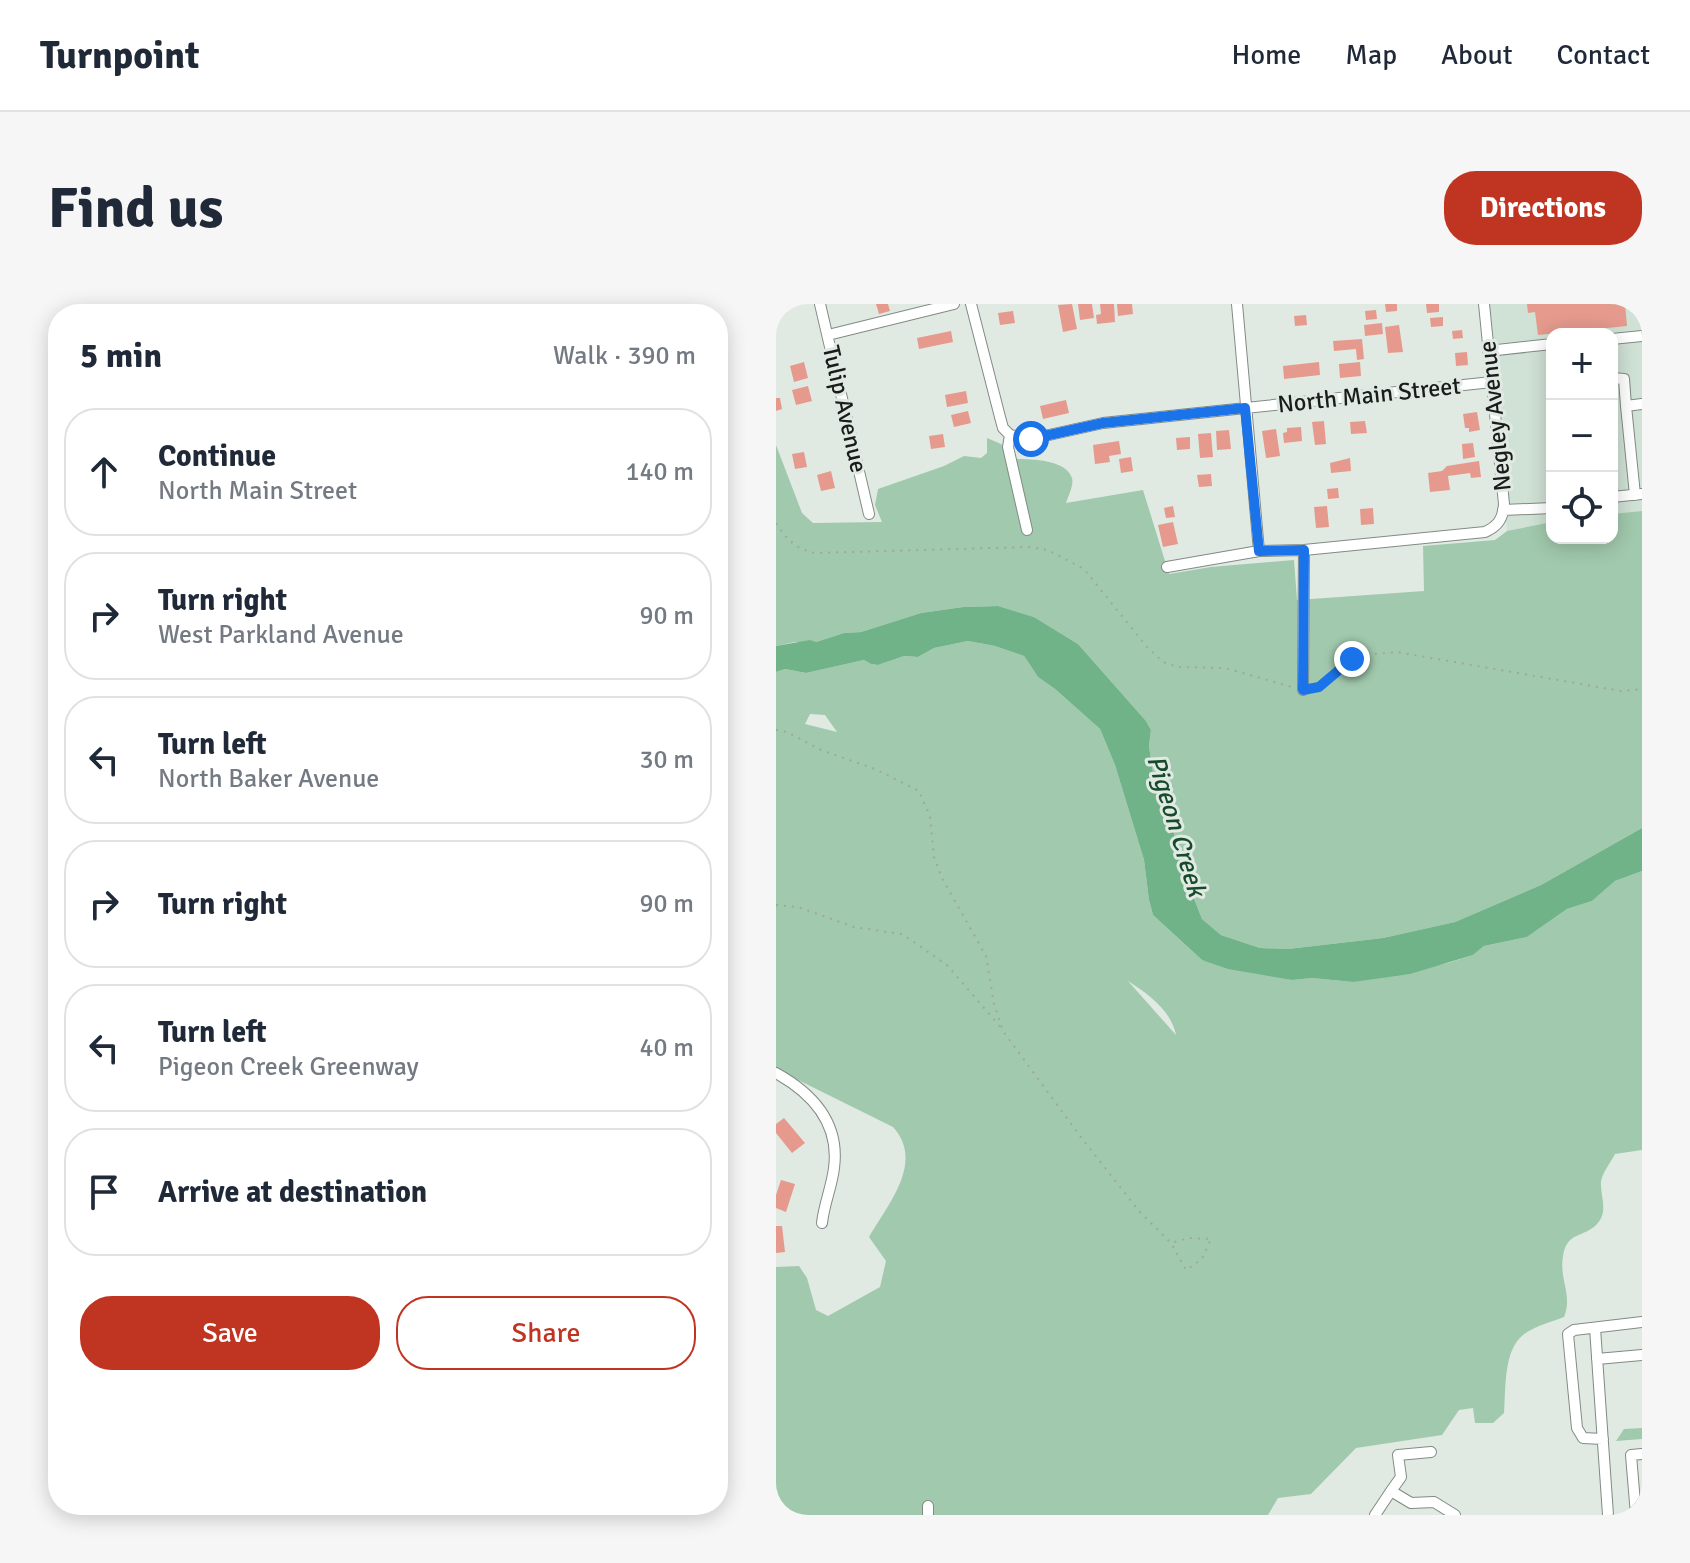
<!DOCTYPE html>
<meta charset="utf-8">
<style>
:root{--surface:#fff;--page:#f6f6f7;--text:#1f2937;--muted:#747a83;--line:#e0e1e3;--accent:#c03422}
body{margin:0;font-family:Signika,sans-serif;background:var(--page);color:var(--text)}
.controls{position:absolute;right:24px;top:24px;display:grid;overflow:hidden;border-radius:16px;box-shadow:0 4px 20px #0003}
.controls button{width:72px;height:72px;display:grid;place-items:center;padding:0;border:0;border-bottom:2px solid var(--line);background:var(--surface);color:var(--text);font:40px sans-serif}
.stop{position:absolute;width:24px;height:24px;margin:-18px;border:6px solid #1a73e8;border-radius:50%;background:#fff}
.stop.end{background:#1a73e8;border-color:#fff;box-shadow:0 2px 8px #0008}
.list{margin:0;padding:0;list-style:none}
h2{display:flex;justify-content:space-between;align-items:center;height:104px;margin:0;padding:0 32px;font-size:34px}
h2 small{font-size:26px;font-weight:400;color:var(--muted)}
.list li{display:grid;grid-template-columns:52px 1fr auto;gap:24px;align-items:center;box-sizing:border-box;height:128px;margin:0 16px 16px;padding:0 16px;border:2px solid var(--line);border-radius:32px}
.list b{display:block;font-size:30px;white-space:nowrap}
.list p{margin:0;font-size:26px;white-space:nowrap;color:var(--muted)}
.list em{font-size:26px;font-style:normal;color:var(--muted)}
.actions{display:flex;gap:16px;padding:24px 32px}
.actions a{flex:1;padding:18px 0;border:2px solid var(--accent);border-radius:32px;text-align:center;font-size:28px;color:var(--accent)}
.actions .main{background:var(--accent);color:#fff}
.icon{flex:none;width:44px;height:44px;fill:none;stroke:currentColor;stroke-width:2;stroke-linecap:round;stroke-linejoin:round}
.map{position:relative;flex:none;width:866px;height:1211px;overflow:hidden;border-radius:32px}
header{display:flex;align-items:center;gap:48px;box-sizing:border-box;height:112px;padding:0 40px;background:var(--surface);border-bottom:2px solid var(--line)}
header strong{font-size:38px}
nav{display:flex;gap:44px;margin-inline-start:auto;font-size:28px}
.intro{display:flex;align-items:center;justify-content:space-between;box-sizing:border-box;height:192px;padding:0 48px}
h1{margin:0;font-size:56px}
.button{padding:20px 36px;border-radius:32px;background:var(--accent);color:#fff;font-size:28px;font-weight:700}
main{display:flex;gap:48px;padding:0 48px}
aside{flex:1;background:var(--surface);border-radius:32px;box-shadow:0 4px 20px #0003}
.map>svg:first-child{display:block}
.built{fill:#d0e1d5}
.green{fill:#a1c9ad;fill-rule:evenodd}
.water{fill:#71b388}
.building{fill:#e59a8d}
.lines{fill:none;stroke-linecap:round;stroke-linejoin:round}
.minor-casing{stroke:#818b84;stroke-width:12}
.path{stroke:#9fa7a1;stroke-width:2;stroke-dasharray:2 6;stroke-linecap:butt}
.minor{stroke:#fff;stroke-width:10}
.route{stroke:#1a73e8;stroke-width:10}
.labels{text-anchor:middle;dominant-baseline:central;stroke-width:6;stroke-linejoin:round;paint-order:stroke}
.street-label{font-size:24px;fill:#191c1a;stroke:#e0eae2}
.water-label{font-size:26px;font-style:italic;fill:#17492c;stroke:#e0eae2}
</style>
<header>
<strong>Turnpoint</strong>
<nav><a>Home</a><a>Map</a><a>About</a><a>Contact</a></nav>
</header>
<div class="intro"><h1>Find us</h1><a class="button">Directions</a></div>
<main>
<aside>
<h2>5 min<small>Walk · 390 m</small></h2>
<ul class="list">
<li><svg class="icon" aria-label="ahead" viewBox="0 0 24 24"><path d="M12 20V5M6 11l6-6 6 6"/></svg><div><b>Continue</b><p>North Main Street</p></div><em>140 m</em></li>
<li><svg class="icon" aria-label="right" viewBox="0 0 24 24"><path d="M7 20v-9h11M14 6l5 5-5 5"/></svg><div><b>Turn right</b><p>West Parkland Avenue</p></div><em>90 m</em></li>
<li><svg class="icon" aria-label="left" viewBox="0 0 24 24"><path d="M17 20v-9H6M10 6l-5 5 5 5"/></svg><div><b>Turn left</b><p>North Baker Avenue</p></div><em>30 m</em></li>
<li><svg class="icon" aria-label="right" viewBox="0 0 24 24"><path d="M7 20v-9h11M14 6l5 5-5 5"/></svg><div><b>Turn right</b></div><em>90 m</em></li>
<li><svg class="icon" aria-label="left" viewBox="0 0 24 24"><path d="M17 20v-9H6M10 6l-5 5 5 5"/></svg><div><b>Turn left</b><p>Pigeon Creek Greenway</p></div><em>40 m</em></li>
<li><svg class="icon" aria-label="arrive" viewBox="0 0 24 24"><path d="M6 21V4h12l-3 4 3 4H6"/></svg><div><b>Arrive at destination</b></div></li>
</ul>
<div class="actions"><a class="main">Save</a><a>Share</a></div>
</aside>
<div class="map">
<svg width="866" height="1211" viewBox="0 0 866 1211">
<rect width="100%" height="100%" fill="#e0eae2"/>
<path class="built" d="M710,0h156v207l-30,3v-180h-60v188l-45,9z"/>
<path class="green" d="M211,134l14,6 13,15c15,0 52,0 58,19 2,8 -4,18 -6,25l77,-13 26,84 42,-7 83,-7 3,40 127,-9 -1,-45 72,-6 12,-9 45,-9v16h60v-24l30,-3v317l-101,57 -86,37 -72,16 -95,11 -28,-1 -39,-13 -19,-16 -18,-46 -17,-67 -12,-20 -6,-40 2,-16 -5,-9 -68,-77 -44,-27 -36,-11 -35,1 -42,6 -60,19 -17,1 -28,9h-21l-19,4v-201l26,68 11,10 69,-1 -7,-17 3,-16 66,-23 20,-10 17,2 6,-5z
M192,337l27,5 29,10 14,21 17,12 45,40 15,36 29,95 5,40 4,15 49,45 90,20 20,-2 41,4 95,-19 25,-8 11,-9 43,-9 40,-28 25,-8 23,-20 27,-10v279l-27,4c-4,8 -13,19 -14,28 -1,14 8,29 -4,42 -13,14 -30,7 -34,32 -4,24 10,39 1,61 -12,5 -30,9 -41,18 -20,16 -17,55 -19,78l-11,10h-18l-2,-15 -14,2 -17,25 -86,13 -45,46 -33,4 -10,17h-492v-248l23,-1 8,12 9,32 12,6 52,-29 6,-26 -17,-24c19,-33 56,-75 24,-110l-117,-58v-397l9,-3 21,4 58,-13 7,4 7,1 26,-9 14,1 16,-9zM34,410l15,1 12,17 -32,-8zM352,677c20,13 43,29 48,54z
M866,1124v11l-26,2 8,-12z"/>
<path class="water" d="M222,302l36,11 44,27 68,77 5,9 -2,16 6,40 12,20 17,67 18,46 19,16 39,13 28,1 95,-11 72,-16 86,-37 101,-57v43l-27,10 -23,20 -25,8 -40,28 -43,9 -11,9 -63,19 -57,8 -41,-4 -20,2 -64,-11 -26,-9 -49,-45 -4,-15 -5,-40 -29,-95 -15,-36 -45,-40 -17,-12 -14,-21 -29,-10 -27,-5 -34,7 -16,9 -14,-1 -26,9 -7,-1 -7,-4 -58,13 -21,-4 -9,3v-26l34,-6 6,2 28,-9 17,-1 60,-19 42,-6z"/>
<path class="building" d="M100,0h12l2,7 -11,3z
M296,0l5,25 -14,3 -5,-27z
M302,0h14l2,14 -14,2z
M324,0h14l1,18 -18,2 -1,-9 5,-1z
M341,0h15l1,10 -15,2z
M609,0h12v7l-11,1z
M650,0h13v8l-12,1z
M751,0h98l2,22 -89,9 -3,-23 -7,1z
M600,6l1,9 -11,1 -1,-9z
M237,7l2,12 -15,2 -2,-12z
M530,11l1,10 -12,1 -1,-10z
M667,13v9l-12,1 -1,-9z
M606,19l1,11 -18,2 -1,-11z
M623,21l4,27 -15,1 -3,-26z
M686,26l1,8 -10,1 -1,-8z
M175,27l2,11 -34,7 -2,-11z
M586,35l2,20 -7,1 -1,-11 -22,2 -1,-10z
M691,48l1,13 -12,1 -1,-13z
M28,58l4,16 -14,4 -4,-16z
M543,58l1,13 -36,4 -1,-13z
M584,58l1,14 -21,2 -1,-14z
M32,82l4,15 -16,4 -4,-15z
M190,87l2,12 -21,4 -2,-12z
M0,94h4l2,11 -6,2z
M290,96l3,13 -26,6 -3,-13z
M192,107l3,12 -17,4 -3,-12z
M701,108l3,18 -11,2v-4h-4l-2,-14z
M548,117l2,23 -11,1 -3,-23z
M589,117l2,12 -16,1 -1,-12z
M525,123l1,14 -18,2 -1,-10 4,-1v-4z
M500,125l4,27 -14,2 -4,-27z
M453,126l2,19 -14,1 -1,-19z
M435,129l2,24 -13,1 -2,-24z
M167,130l2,13 -14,2 -2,-13z
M414,133v12l-13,1 -1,-12z
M343,137l2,13 -12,2 1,6 -15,2 -2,-19z
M697,139l2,14 -12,2 -1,-15z
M28,148l3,15 -12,2 -3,-15z
M355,153l2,14 -12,2 -2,-14z
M574,154l1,13 -20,2 -1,-10z
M703,157l2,16 -10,1 -1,-5 -22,3 2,14 -20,2 -2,-19 14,-2 5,-5z
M55,167l4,17 -14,3 -4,-16z
M435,170l1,12 -13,1 -2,-12z
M562,184l1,10 -11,1 -1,-10z
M397,202l2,11 -9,1 -2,-10z
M551,202l2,21 -13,1 -2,-21z
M597,204l1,16 -13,1 -1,-16z
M397,218l5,22 -15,3 -5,-22z
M8,814l21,25 -13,10 -16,-20v-9z
M5,876l14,4 -9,28 -10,-4v-13z
M0,922h6l3,26 -9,1z"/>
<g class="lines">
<g class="minor-casing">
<path id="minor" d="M44,0l49,210
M195,0l29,113 3,11 7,7
M461,0l22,247
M52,31l126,-31
M836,35l30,-3
M712,47l64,-7
M836,74l12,1 2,27
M234,131l21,4 72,-16 389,-41
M234,131l-2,12 19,83
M859,191l-9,-89 16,-2
M836,193l30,-3
M727,206l49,-2
M391,263l92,-16 45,-1 181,-18c13,-6 18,-13 19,-28l-20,-200
M527,386l1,-140
M0,769c36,20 64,50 58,95 -2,18 -10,36 -12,55
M819,1024l13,187
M821,1055l45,-4
M827,1135l-20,-1 -6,-10 -9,-94 6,-4 68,-8
M615,1187l10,-14 -3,-22 33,-3
M152,1202v9
M599,1211l16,-24 20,12 23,-1 21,13
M860,1211l-5,-60 11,-1"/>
</g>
<path class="path" d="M0,219c10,16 20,26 39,30l213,-6 20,3 36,19 62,77 17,16 15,5 47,1 67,19
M538,385l38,-30 12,-4 33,-3 224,39 21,-2
M0,426l11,2 34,18 54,19 44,22 11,25 4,41 8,21 44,78 8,48 9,27 77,105 59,75 32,32 15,27 16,-11 9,-20 -22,-1 -18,5
M0,601l22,2 56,20 48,7 45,31 56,65"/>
<use href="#minor" class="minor"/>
</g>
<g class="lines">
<path class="route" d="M255,135l72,-16 142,-15 14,143 45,-1 -1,140 16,-3 33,-28"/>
</g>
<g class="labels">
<g class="street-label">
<text transform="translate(593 91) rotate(-6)">North Main Street</text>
<text transform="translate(69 105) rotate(77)">Tulip Avenue</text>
<text transform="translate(719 112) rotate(-96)">Negley Avenue</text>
</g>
<g class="water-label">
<text transform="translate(400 522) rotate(73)">Pigeon Creek</text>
</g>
</g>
</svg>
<div class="controls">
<button>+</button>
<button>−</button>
<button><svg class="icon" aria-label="locate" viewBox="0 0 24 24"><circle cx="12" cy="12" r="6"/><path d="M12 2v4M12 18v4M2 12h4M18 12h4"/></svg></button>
</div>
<div class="stop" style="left:255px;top:135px"></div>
<div class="stop end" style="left:576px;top:355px"></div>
</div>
</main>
